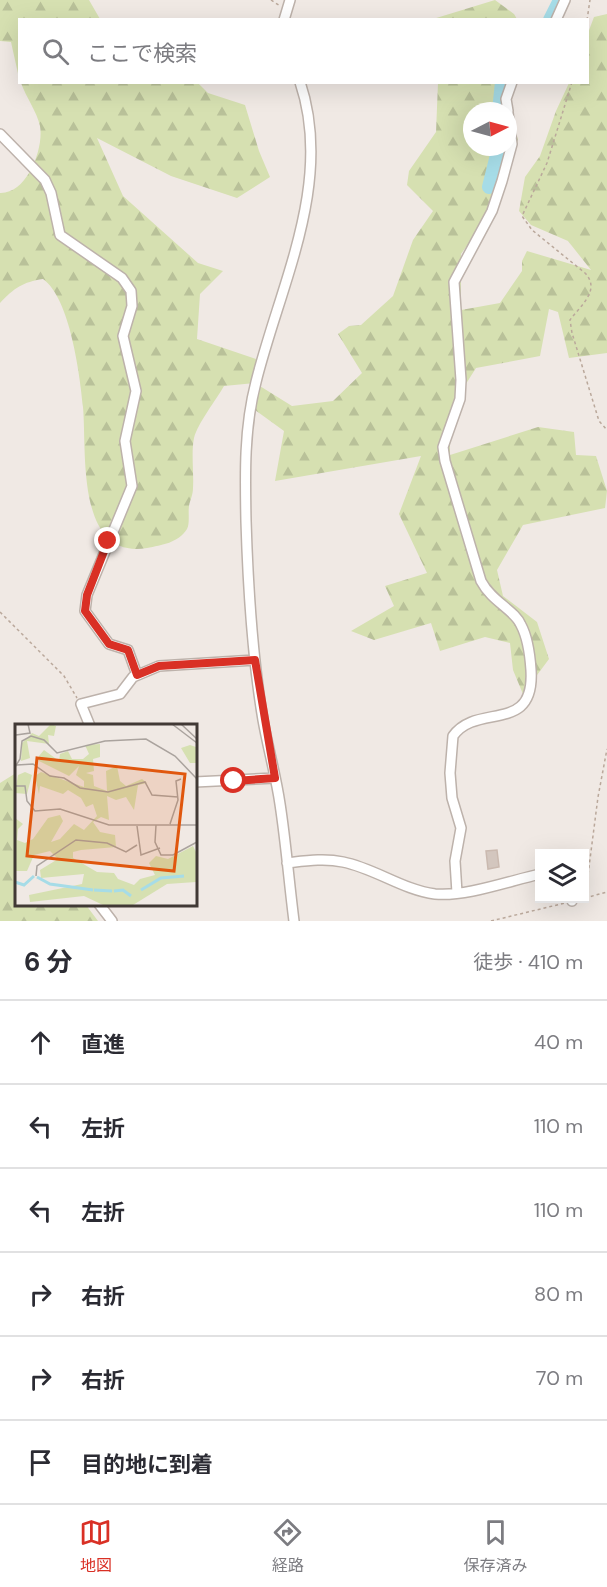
<!DOCTYPE html>
<html lang="ja">
<meta charset="utf-8">
<style>
:root{--surface:#fff;--page:#f7f7f7;--text:#2b2b33;--muted:#7c7c81;--line:#e1e1e2;--accent:#d93025}
body{margin:0;font-family:"DM Sans","Noto Sans JP",sans-serif;background:var(--page);color:var(--text)}
.controls{position:absolute;right:18px;bottom:18px;display:grid;overflow:hidden;border-radius:0px;box-shadow:0 6px 24px #0002}
.controls button{width:54px;height:54px;display:grid;place-items:center;padding:0;border:0;border-bottom:2px solid var(--line);background:var(--surface);color:var(--text);font:30px sans-serif}
.compass{position:absolute;left:463px;top:102px;width:54px;height:54px;border-radius:50%;background:var(--surface);box-shadow:0 6px 24px #0002;rotate:84deg}
.stop{position:absolute;width:18px;height:18px;margin:-14px;border:4px solid #d93025;border-radius:50%;background:#fff}
.stop.end{background:#d93025;border-color:#fff;box-shadow:0 2px 6px #0008}
.list{margin:0;padding:0;list-style:none}
h2{display:flex;justify-content:space-between;align-items:center;height:78px;margin:0;padding:0 24px;font-size:26px}
h2 small{font-size:20px;font-weight:400;color:var(--muted)}
.list li{display:grid;grid-template-columns:39px 1fr auto;gap:18px;align-items:center;box-sizing:border-box;height:84px;padding:0 24px;border-top:2px solid var(--line)}
.list b{display:block;font-size:22px;white-space:nowrap}
.list em{font-size:20px;font-style:normal;color:var(--muted)}
.icon{flex:none;width:33px;height:33px;fill:none;stroke:currentColor;stroke-width:2;stroke-linecap:round;stroke-linejoin:round}
.map{position:relative;flex:none;width:607px;height:921px;overflow:hidden}
.search{position:absolute;background:var(--surface);box-shadow:0 6px 24px #0002;left:18px;right:18px;top:18px;height:66px;display:flex;align-items:center;gap:15px;box-sizing:border-box;padding:0 21px;border-radius:0px;color:var(--muted);font-size:22px}
.sheet{height:582px;background:var(--surface)}
nav{display:flex;justify-content:space-around;align-items:center;box-sizing:border-box;height:84px;border-top:2px solid var(--line);background:var(--surface);font-size:16px;color:var(--muted)}
nav a{display:grid;justify-items:center;gap:3px}
nav .on{color:var(--accent)}
.map>svg:first-child{display:block}
.forest{fill:url(#forest-firs)}
.lines{fill:none;stroke-linecap:round;stroke-linejoin:round}
.river{stroke:#a6dce7;stroke-width:14}
.building{fill:#d3c6be;stroke:#cab9af;stroke-width:1.5}
.street-casing{stroke:#bdb2ab;stroke-width:12}
.path{stroke:#baa89b;stroke-width:1.5;stroke-dasharray:3 3;stroke-linecap:butt}
.street{stroke:#fff;stroke-width:9}
.route{stroke:#d93025;stroke-width:8}
.inset-river{fill:none;stroke:#a6dce7;stroke-width:3}
.inset-road{fill:none;stroke:#aaa39e;stroke-width:1.5}
.view{fill:#e0570e;fill-opacity:0.15;stroke:#e0570e;stroke-width:3}
.inset-edge{fill:none;stroke:#413935;stroke-width:3}
</style>
<div class="map">
<svg width="607" height="921" viewBox="0 0 607 921">
<defs>
<pattern id="forest-firs" width="22" height="20" patternUnits="userSpaceOnUse" patternTransform="scale(1.5)"><rect width="22" height="20" fill="#d6e0b1"/><path d="M5 1l3.5 6h-7zM16 11l3.5 6h-7z" fill="#b9c199"/></pattern>
</defs>
<rect width="100%" height="100%" fill="#f0e9e4"/>
<path class="forest" d="M0,0h89l11,19 -80,1 -1,58 -8,-36 -11,-1z
M495,0l19,14 3,5h-84z
M607,14v339l-38,5 -11,-46 -9,-3 -9,47 -64,12 -26,41v46l88,-28 36,5 2,23 20,1 11,35 -2,17 -82,17 -26,45 6,26 34,26 12,37 -26,35 -10,-24 -3,-27 -25,-6 -45,14 -9,-28 -57,17 -23,-9 43,-25 -9,-20 42,-13 -28,-59 22,-58 -146,25 9,-50 -33,-24 4,-24 -31,3c-8,14 -26,37 -30,52 -3,15 0,35 -1,50 0,7 -3,12 -4,18 -1,7 1,17 -2,23 -9,14 -25,16 -40,19 -72,12 -60,-97 -64,-141 -3,-32 -13,-109 -40,-128 -20,3 -29,9 -43,24v-110c27,1 44,-44 40,-67 -3,-14 -14,-29 -19,-43h177l10,10 37,12 14,46 11,26 -33,21 -66,-22 -74,-38 26,58 75,67 25,8 -23,23 -3,45 59,20 -1,24 37,23 41,-5 29,-28 -24,-39 11,-8 12,-1 32,-29 20,-56 20,-29 -26,-26 2,-14 27,-39 2,-49h71l-2,28h-35v36h36v-33l10,25 -22,66 -35,49v56l39,-7 22,-32v-10l5,-10 64,19 -23,-29 -37,-16 -12,-14 6,-34 15,-21 16,-45 13,-28 19,-1v-49l6,-16z
M16,773v131l70,1 12,16h-98v-138z"/>
<g class="lines">
<path class="river" d="M550,20l10,-20
M499,111l3,-29
M489,187l10,-40"/>
</g>
<path class="building" d="M497,850l2,17 -11,2 -2,-18z"/>
<g class="lines">
<g class="street-casing">
<path id="street" d="M284,20l6,-20
M556,20l9,-20
M508,111l-2,-12 6,-17
M0,134l45,46 6,13 9,42 62,43 9,13 1,15 -9,30 13,55 -11,50 7,45 -45,109 -2,16 24,33 19,6 9,25
M90,726l-9,-22 39,-10 13,-17 26,-11 96,-6
M195,782l80,-4
M287,863c18,-2 37,-5 56,-1 31,6 60,28 92,32 30,3 74,-13 105,-20
M457,893l-2,-32 6,-33 -9,-30 -2,-25 3,-37c24,-34 82,-1 78,-66 -1,-15 -3,-32 -10,-45 -6,-15 -29,-23 -40,-44l-36,-120 -2,-14 17,-48 1,-19 -7,-98 38,-71 10,-30 10,-37 -4,-31
M572,898v3
M99,904l13,17
M294,921c-5,-39 -8,-78 -14,-117 -4,-28 -12,-56 -17,-84 -11,-65 -15,-133 -17,-199 -1,-47 -2,-93 10,-139 24,-97 78,-199 44,-300"/>
</g>
<path class="path" d="M271,0l9,6
M587,20l3,-20
M572,82l-25,81 -25,53 10,14 53,43c16,17 -4,32 -15,47l2,13 27,88 8,9
M0,612l64,64 13,22
M585,898l13,-101 9,-48
M585,898l22,-6
M491,921l74,-18"/>
<use href="#street" class="street"/>
</g>
<g class="lines">
<path class="route" d="M108,541l-21,54 -2,16 24,33 19,6 9,25 22,-9 96,-6 20,118 -41,3"/>
</g>
<g transform="translate(15 724)">
<rect width="182" height="182" fill="#f0e9e4"/>
<path d="M36,0l5,2 -2,10 -6,-1 1,9 -22,-3 3,17 -9,3 1,-18 10,-10 7,3zM85,20v13l-7,2 1,12 -8,2 7,2 1,11 13,5 -1,-20 11,-5 3,15 6,5 16,-7 5,4 -9,2 -4,25 -8,-13 -10,3 -9,-4 2,24 -8,-3 -8,5 7,10 15,3 1,12 -35,3 -8,2v6l24,14 17,1 4,6 16,6 6,-6 15,-4 -6,-12 7,-7 12,3 25,-13 3,6v30l-29,2 -34,21h-30l-19,-9 -54,6 -1,-7 53,-11 2,-10 -43,4 -1,-8 18,-11 -8,-8 -16,4 -7,16h-12v-53l8,6 -5,5 -1,11 8,3 8,-4 15,-21 12,-3 3,6 -12,21 9,-3 14,-15 10,6 13,-14 -4,-12 -7,3 -5,-9 -13,-8 -5,4 -23,-8 -1,8 -4,-18 6,-4 43,15v-6l-8,-6 3,-9 -10,10 -30,-15v-5l5,-6 15,11 1,-7 8,-3 4,8h11l6,-5 -4,-9zM175,21l6,2v16h-6l-9,-15zM10,48l7,3 -5,19 -12,-1 3,-18z" fill="#d6e0b1"/>
<path class="inset-river" d="M22,153l13,7 43,6M0,158l9,3 10,-9M79,166l18,1M126,166l20,-12 23,-2M99,167l9,-1 8,6"/>
<path class="inset-road" d="M157,0l25,19M166,0l16,15M1,11l14,-2 -2,-9M2,41l16,-1 17,12 14,2 16,10 28,4 37,-10 7,13 26,2M0,43l5,-8 2,-18 9,-5 13,4 13,13 48,-12 41,-2 29,17 22,23M0,62h10l2,15 8,10 25,-2 49,16h88M155,100l8,-24 -2,-19 5,-2M141,101l-1,17 6,13h12l24,-13M122,102l4,29 19,-7M21,152l1,-10 39,-26 31,3 19,9 11,-7"/>
<path class="view" d="M22,34l148,16 -11,97 -147,-15z"/>
<rect width="182" height="182" class="inset-edge"/>
</g>
</svg>
<div class="controls">
<button><svg class="icon" aria-label="layers" viewBox="0 0 24 24"><path d="M12 4l9 5-9 5-9-5zM3 14l9 5 9-5"/></svg></button>
</div>
<svg class="compass" viewBox="-18 -18 36 36"><path d="M0-13l5 13h-10z" fill="#e53935"/><path d="M0 13l5-13h-10z" fill="#7c7c81"/></svg>
<div class="stop" style="left:234px;top:781px"></div>
<div class="stop end" style="left:108px;top:541px"></div>
<div class="search"><svg class="icon" aria-label="search" viewBox="0 0 24 24"><circle cx="10" cy="10" r="6"/><path d="M15 15l6 6"/></svg>ここで検索</div>
</div>
<section class="sheet">
<h2>6 分<small>徒歩 · 410 m</small></h2>
<ul class="list">
<li><svg class="icon" aria-label="ahead" viewBox="0 0 24 24"><path d="M12 20V5M6 11l6-6 6 6"/></svg><div><b>直進</b></div><em>40 m</em></li>
<li><svg class="icon" aria-label="left" viewBox="0 0 24 24"><path d="M17 20v-9H6M10 6l-5 5 5 5"/></svg><div><b>左折</b></div><em>110 m</em></li>
<li><svg class="icon" aria-label="left" viewBox="0 0 24 24"><path d="M17 20v-9H6M10 6l-5 5 5 5"/></svg><div><b>左折</b></div><em>110 m</em></li>
<li><svg class="icon" aria-label="right" viewBox="0 0 24 24"><path d="M7 20v-9h11M14 6l5 5-5 5"/></svg><div><b>右折</b></div><em>80 m</em></li>
<li><svg class="icon" aria-label="right" viewBox="0 0 24 24"><path d="M7 20v-9h11M14 6l5 5-5 5"/></svg><div><b>右折</b></div><em>70 m</em></li>
<li><svg class="icon" aria-label="arrive" viewBox="0 0 24 24"><path d="M6 21V4h12l-3 4 3 4H6"/></svg><div><b>目的地に到着</b></div></li>
</ul>
</section>
<nav>
<a class="on"><svg class="icon" aria-label="map" viewBox="0 0 24 24"><path d="M3 6l6-2 6 2 6-2v14l-6 2-6-2-6 2zM9 4v14M15 6v14"/></svg>地図</a>
<a><svg class="icon" aria-label="directions" viewBox="0 0 24 24"><path d="M12 3l9 9-9 9-9-9zM9 14v-3h6M13 9l2 2-2 2"/></svg>経路</a>
<a><svg class="icon" aria-label="saved" viewBox="0 0 24 24"><path d="M7 4h10v16l-5-4-5 4z"/></svg>保存済み</a>
</nav>
